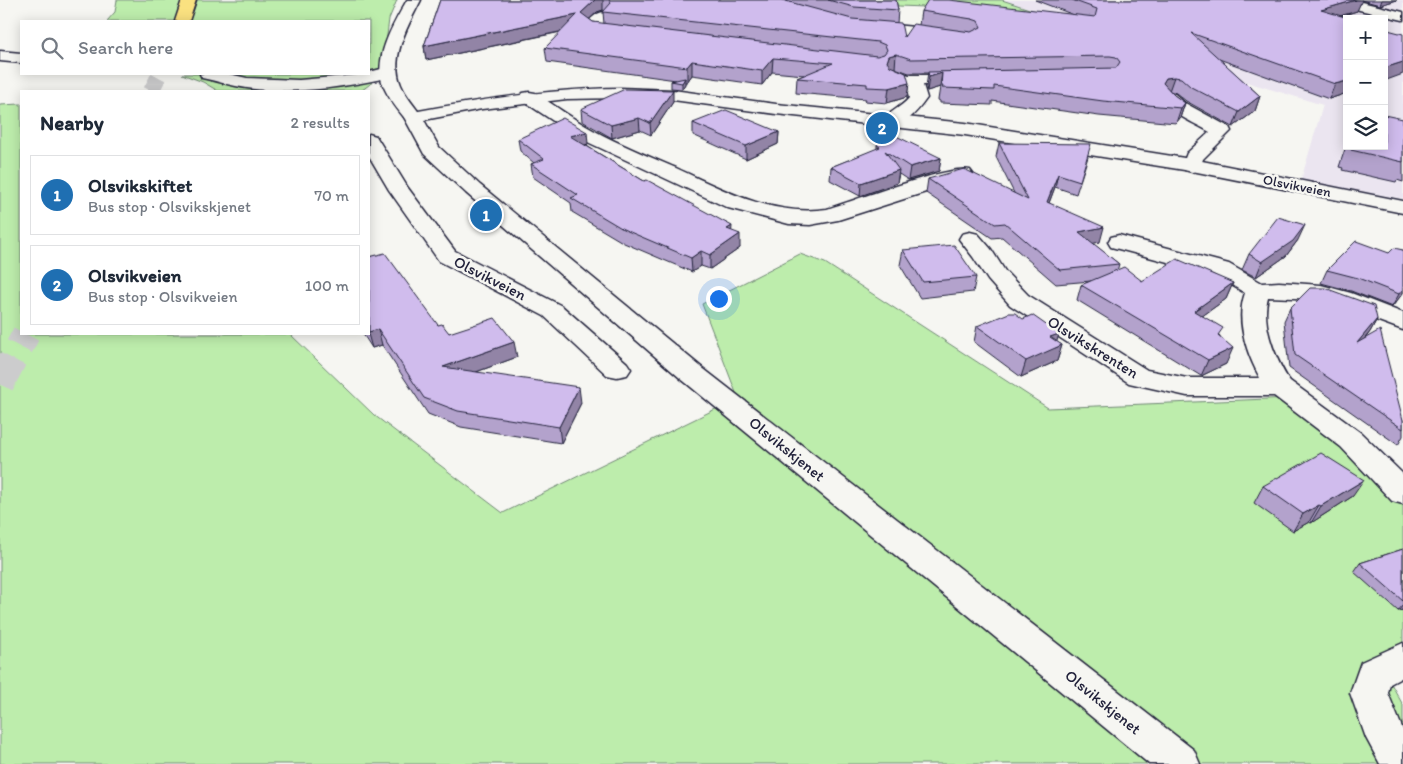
<!DOCTYPE html>
<meta charset="utf-8">
<style>
:root{--surface:#fff;--page:#f2f2f3;--text:#1f2937;--muted:#747a83;--line:#e0e1e3;--accent:#1f6fb2}
body{margin:0;font-family:Itim,sans-serif;background:var(--page);color:var(--text)}
.controls{position:absolute;right:15px;top:15px;display:grid;overflow:hidden;border-radius:0px;box-shadow:0 2px 12px #0003}
.controls button{width:45px;height:45px;display:grid;place-items:center;padding:0;border:0;border-bottom:1px solid var(--line);background:var(--surface);color:var(--text);font:25px sans-serif}
.you{position:absolute;left:718px;top:298px;width:18px;height:18px;margin:-12px;border:4px solid #fff;border-radius:50%;background:#1a73e8;box-shadow:0 0 0 8px #1a73e833}
.badge{display:grid;place-items:center;width:32px;height:32px;border-radius:50%;background:var(--accent);color:#fff;font-size:16px;font-weight:700}
.pin{position:absolute;translate:-50% -50%;border:2px solid #fff;box-shadow:0 1px 5px #0006}
.list{margin:0;padding:0;list-style:none}
h2{display:flex;justify-content:space-between;align-items:center;height:65px;margin:0;padding:0 20px;font-size:21px}
h2 small{font-size:16px;font-weight:400;color:var(--muted)}
.list li{display:grid;grid-template-columns:32px 1fr auto;gap:15px;align-items:center;box-sizing:border-box;height:80px;margin:0 10px 10px;padding:0 10px;border:1px solid var(--line);border-radius:0px}
.list b{display:block;font-size:19px;white-space:nowrap}
.list p{margin:0;font-size:16px;white-space:nowrap;color:var(--muted)}
.list em{font-size:16px;font-style:normal;color:var(--muted)}
.icon{flex:none;width:28px;height:28px;fill:none;stroke:currentColor;stroke-width:2;stroke-linecap:round;stroke-linejoin:round}
.map{position:relative;flex:none;width:1403px;height:764px;overflow:hidden}
.search{position:absolute;background:var(--surface);box-shadow:0 2px 12px #0003;left:20px;top:20px;width:350px;height:55px;display:flex;align-items:center;gap:12px;box-sizing:border-box;padding:0 18px;border-radius:0px;color:var(--muted);font-size:19px}
.panel{position:absolute;background:var(--surface);box-shadow:0 2px 12px #0003;left:20px;top:90px;width:350px;height:245px;border-radius:0px}
.map>svg:first-child{display:block}
.built{fill:#ebe5f0;fill-rule:evenodd}
.green{fill:#bdedac;stroke:#708874}
.lines{fill:none;stroke-linecap:round;stroke-linejoin:round}
.primary-tunnel-far1{stroke:#cccccd;stroke-width:16;stroke-dasharray:16 8;stroke-linecap:butt}
.primary-tunnel{stroke:#cccccd;stroke-width:28;stroke-dasharray:28 14;stroke-linecap:butt}
.minor-casing{stroke:#22223b;stroke-width:3}
.tertiary-casing{stroke:#22223b;stroke-width:3}
.secondary-casing{stroke:#22223b;stroke-width:3}
.primary-casing{stroke:#22223b;stroke-width:3}
.minor{fill:#f6f6f2;fill-rule:evenodd}
.tertiary{fill:#f6f6f2;fill-rule:evenodd}
.secondary{fill:#f6f6f2;fill-rule:evenodd}
.primary{fill:#fae180;fill-rule:evenodd}
.wall{fill:#b3a2cc;stroke:#22223b;fill-rule:evenodd}
.shaded-wall{fill:#9284a6;stroke:#22223b}
.building{fill:#d0bced;stroke:#22223b}
.labels{text-anchor:middle;dominant-baseline:central;stroke-width:5;stroke-linejoin:round;paint-order:stroke}
.far-street-label{font-size:14px;fill:#22223b;stroke:#f6f6f2}
.street-label{font-size:16px;fill:#22223b;stroke:#f6f6f2}
</style>
<div class="map">
<svg width="1403" height="764" viewBox="0 0 1403 764">
<rect width="100%" height="100%" fill="#f6f6f2"/>
<filter id="ink" filterUnits="userSpaceOnUse"><feTurbulence type="fractalNoise" baseFrequency=".02" numOctaves="2"/><feDisplacementMap in="SourceGraphic" scale="10" xChannelSelector="R" yChannelSelector="G"/><feConvolveMatrix kernelMatrix="1 2 1 2 8 2 1 2 1" color-interpolation-filters="sRGB"/></filter>
<g filter="url(#ink)">
<path class="built" d="M959,0h444v199l-102,-19 22,-75 -245,-74zM1347,19h37v127h-37z"/>
<path class="green" d="M117,0h280l-8,19 -7,56 -21,16h-143l-15,-9 -21,-8h187v-53h-262l8,-9z
M812,0h190l76,25 -129,-17 -100,-4z
M21,104v230h269l84,81 129,98 235,-115 -36,-94 98,-50 25,9 223,145 244,-10 111,102v161l-19,10 19,34v59h-1403v-659z"/>
<g class="lines">
<path class="primary-tunnel-far1" d="M151,91l9,-17"/>
<path class="primary-tunnel" d="M0,384l26,-50"/>
<g class="minor-casing">
<path id="minor" d="M1327,0h26l50,12v8l-74,-17z
M603,12l5,1 2,3 -9,10 28,6 3,3 -3,3c-13,3 -36,-1 -45,-12 5,-6 12,-13 19,-14z
M864,22l81,8 5,2 3,3 -3,3 -5,2 -86,-10 -3,-3 3,-3z
M0,51l21,2v10l-21,-2z
M389,67l6,1 2,4 -2,4c-48,11 -99,19 -148,12 -15,-2 -30,-7 -45,-10l-2,-4h29l18,4 52,2 70,-6v-2z
M895,70l14,5h55l6,1 2,4 -2,4 -6,1h-41l4,13c-10,14 -25,33 -44,28l-2,-4c7,-10 20,-14 28,-24l-3,-12 -17,-7 -2,-4 2,-4z
M529,92l6,1c19,12 38,26 58,37 26,14 55,26 83,38 47,22 97,49 151,41 26,-8 123,-44 143,-39l3,4 -3,4 -132,42 -28,5 -21,-1 -61,-16 -21,-10 -128,-60 -56,-37 -3,-4 3,-4z
M1169,93l6,1 10,9 44,24 2,4 -28,28 -4,11 -7,2 -7,-2 -3,-4 5,-13 23,-21c-17,-10 -39,-18 -50,-34l3,-4z
M369,134l7,2 32,52 47,63 107,55 65,57 4,6 -4,6 -10,2 -10,-2 -63,-59 -105,-55 -50,-71 -20,-34z
M970,232l8,2 13,15 14,22 23,24 119,75 40,8h73c-13,-24 -25,-57 -15,-85l-32,-19 -102,-27 -3,-5 3,-5 8,-2 110,29 33,19 17,-1 42,3 30,8 52,20v17l-84,-31 -51,-2c-7,26 6,58 19,80l3,4 71,52 42,41v30l-11,-3 -51,-54 -67,-51h-87l-58,-13 -119,-78 -22,-25 -15,-23 -14,-18 3,-5z
M1403,643v34l-13,7 -2,9 15,37v34h-23l-14,-26 -16,-45 11,-31z"/>
</g>
<g class="tertiary-casing">
<path id="tertiary" d="M407,0h14c-12,24 -32,57 -20,85 5,12 14,21 21,32l-3,4 -6,1 -6,-1c-9,-11 -19,-23 -24,-36 -10,-28 11,-62 24,-85z"/>
</g>
<g class="secondary-casing">
<path id="secondary" d="M620,88l53,2 103,14 189,19 232,37 206,41v12l-206,-41 -232,-37 -189,-21 -103,-14 -53,-2 -53,1 -85,10 -58,11 15,27 41,38 220,181 494,384 6,14h-51l-469,-386 -214,-185 -42,-39 -20,-37 3,-4 6,-1c69,-13 137,-23 207,-24z"/>
</g>
<g class="primary-casing">
<path id="primary" d="M182,0h14l-7,21h-14z"/>
</g>
<use href="#minor" class="minor"/>
<use href="#tertiary" class="tertiary"/>
<use href="#secondary" class="secondary"/>
<use href="#primary" class="primary"/>
</g>
<path class="wall" d="M440,0h456l2,10 -1,13 7,14 15,-12 2,-14 153,4 -39,-15h362l-17,5 -19,-5 -4,11 -16,5 6,77 -18,6 -110,-40 41,37 -5,15 -22,16 -47,-26 -10,-8 -6,-2 4,4 11,8 -5,15 -4,5 -77,-7 -107,-15v4l-52,-2v-2l-2,-1 2,-13 -13,4 -1,-4 2,-14h-19l-14,-5 14,15 -2,14 -20,6 -22,-2 1,-2 -70,-6 1,-15 7,-3 -32,-3 -10,13 -70,-10 -5,7h-2v2l-3,5 -11,-1v-7l5,-1 -129,-18 -2,-14 16,-16 -135,28 -2,-14zM603,10l2,1 -2,1 1,12 -11,-2 -4,-3 8,-7z
M673,102l-22,33 -11,-5 -28,8 -30,-17 -1,-12z
M1403,119v63l-6,-2 -1,2 -54,-12 1,-2 -4,-1 8,-24v3h37z
M693,123l86,9 -1,12 -32,15 -53,-24z
M518,139l70,5 -3,1 59,36 87,50 9,17 -30,21 -9,-3 -9,6 -68,-29 -52,-31 -1,-9 -38,-26 -2,-13 3,-1 -14,-12z
M999,143l89,14 -12,37 -21,-7 -6,16 51,39 -8,1 27,21 -2,7 25,10 91,2 -7,16 -24,17 18,20 6,28 -25,12 -124,-76 4,-15 10,-4 -35,3 -54,-47 -10,1 -66,-45 2,-14 86,14 -18,-36z
M877,145l64,13 -2,13 -31,9 -9,-6 -2,9 -37,13 -30,-16 1,-13 46,-18z
M1298,240l-12,16 -30,21 -14,-7 7,-16z
M903,250l73,27 -3,15 -53,6 -20,-33z
M1403,250v43l-11,14 -41,-16 -30,-8 6,-13 62,-17z
M369,257l69,68 11,8 68,24 -41,15 105,31 -20,40 -100,-16 -33,-13 -46,-69 -10,3 -9,-14h6z
M1290,308l87,11 -7,13 -5,7 38,81v16l-5,9 -109,-77 -5,-47z
M977,326l80,16 5,3 -5,16 -36,16 -47,-35z
M1263,486l90,10 -42,27 -2,-1 -16,9 -39,-28z
M1403,549v61l-5,1 -44,-39 6,-9z"/>
<path class="shaded-wall" d="M595,0h8v10l-6,2 -15,14 -1,-13z
M1356,0h6l-5,11 -41,12 5,-13z
M1382,0h15l-17,5z
M577,15l1,13 -152,32 -2,-14z
M896,54l-1,14 -8,2v-8l2,-6z
M773,58l-1,14 -10,13v-14z
M692,61v14l-5,7v-15z
M1403,62v12l-19,7v-13z
M942,73l-2,14 -13,4 2,-14z
M1174,77l-5,14 -6,-8 3,-5z
M685,78v6l-3,5v-6z
M1347,81v12l-18,6 6,-15z
M909,83l-2,14 -20,6 2,-15z
M673,90v12l-22,33 -1,-12z
M1260,96l-5,15 -22,16 6,-15z
M1185,103l-5,15 -4,5 5,-15z
M639,118l1,12 -28,8 -1,-13z
M587,132l1,12 -17,5 -1,-13z
M779,132l-1,12 -32,15v-13z
M941,158l-2,13 -31,9 2,-13z
M899,170l-2,13 -37,13 1,-13z
M1058,174l-3,13 -11,29 3,-14z
M1305,225l-7,15 -12,16 -30,21 6,-15z
M732,226l-1,13 -4,-10z
M1104,227l-4,15 -25,5 4,-15z
M740,234v14l-30,21v-14z
M701,251v15l-9,6 -1,-14z
M1233,283l-7,16 -39,28 7,-16z
M1403,289v4l-11,14 7,-13z
M1377,319l-7,13 -20,24 7,-13z
M378,329l4,16 -10,3 -4,-14h1v-2z
M1059,334l-4,14 7,-3 -5,16 -36,16 5,-16 24,-24z
M514,342l3,15 -71,26 -3,-16z
M1233,348l-7,16 -25,12 7,-16z
M579,387l2,16 -20,40 -2,-16z
M1364,480l-11,16 -42,27 10,-17z
M1319,505l-10,17 -16,9 10,-17z
M1403,605v5l-5,1z"/>
<path class="building" d="M440,0h155l-14,13 12,9 284,34 7,-2 3,-4 -2,-5 -7,-3 -275,-30 8,-9 -2,-3h173l70,19 49,4 3,14 9,-13 58,8 10,-5 -3,-6 -6,-2 -51,-8 7,-11h21l146,17 2,-8 -25,-9h284l-35,10 31,9h-5v62l-12,3 -144,-51 69,63 -21,16 -48,-25 -10,-9 -7,-1 -8,1 -3,5 11,12 11,8 -4,5 -78,-7 -109,-15v4l-52,-2 1,-2h-2l1,-13 -13,4 -1,-5 188,-4 4,-6 -4,-5 -6,-1 -199,3 -15,-5 -7,2 -2,6 3,4 16,7 3,10 -20,5 -22,-1v-3l-70,-6 36,-15 -60,-5 -11,13 -70,-10 -5,6 -142,-19 32,-33 -153,31z
M828,0h68l2,10 -44,-3z
M1384,29l19,5v28l-19,6z
M685,78l-3,5 -11,-2z
M625,89l48,1 -23,33 -11,-5 -28,7 -30,-16z
M726,110l53,22 -33,14 -53,-23z
M1384,115l19,4v43l-52,-12 1,-2 -5,-1 1,-1h36z
M563,118l24,14 -17,4 74,45 3,-1 85,46 -5,3 13,5 -30,21 -9,-4 -10,7 -68,-29 -52,-31 7,-3 -47,-31 13,-5 -26,-20z
M886,131l55,27 -31,9 -25,-16 14,19 -38,13 -30,-16 49,-20 -3,-2z
M999,143l92,1 -11,37 -22,-7 -11,28 57,25 -25,5 40,32 -59,6 -55,-47 -10,1 -67,-45 36,-10 64,31z
M1278,217l27,8 -12,16 -31,21 -13,-8z
M1356,241l33,12 5,-5 9,2v39l-4,5 -41,-16 -31,-8z
M954,245l22,32 -53,5 -20,-32z
M385,253l53,72 4,-1 7,9 46,-15 19,24 -71,25 136,20 -20,40 -101,-16 -34,-13 -46,-69 -9,3v-75z
M1177,259l56,24 -39,28 29,17 -5,7 15,13 -25,12 -127,-75 43,-18 18,14z
M1310,288h15l49,18 3,13 -20,24 23,-13 23,90v9l-108,-74 -5,-47z
M1009,313h6l8,6 9,-4 27,19 -9,3 12,8 -36,16 -49,-35z
M1321,453l43,27 -43,26 -2,-1 -16,9 -40,-28z
M1403,549v52l-43,-38z"/>
</g>
<g class="labels">
<g class="far-street-label">
<text transform="translate(1297 186) rotate(11)">Olsvikveien</text>
</g>
<g class="street-label">
<text transform="translate(490 278) rotate(27)">Olsvikveien</text>
<text transform="translate(1093 347) rotate(32)">Olsvikskrenten</text>
<text transform="translate(787 449) rotate(39)">Olsvikskjenet</text>
<text transform="translate(1103 702) rotate(39)">Olsvikskjenet</text>
</g>
</g>
</svg>
<div class="controls">
<button>+</button>
<button>−</button>
<button><svg class="icon" aria-label="layers" viewBox="0 0 24 24"><path d="M12 4l9 5-9 5-9-5zM3 14l9 5 9-5"/></svg></button>
</div>
<div class="you"></div>
<div class="pin badge" style="left:486px;top:215px">1</div>
<div class="pin badge" style="left:882px;top:128px">2</div>
<div class="search"><svg class="icon" aria-label="search" viewBox="0 0 24 24"><circle cx="10" cy="10" r="6"/><path d="M15 15l6 6"/></svg>Search here</div>
<section class="panel">
<h2>Nearby<small>2 results</small></h2>
<ul class="list">
<li><span class="badge">1</span><div><b>Olsvikskiftet</b><p>Bus stop · Olsvikskjenet</p></div><em>70 m</em></li>
<li><span class="badge">2</span><div><b>Olsvikveien</b><p>Bus stop · Olsvikveien</p></div><em>100 m</em></li>
</ul>
</section>
</div>
